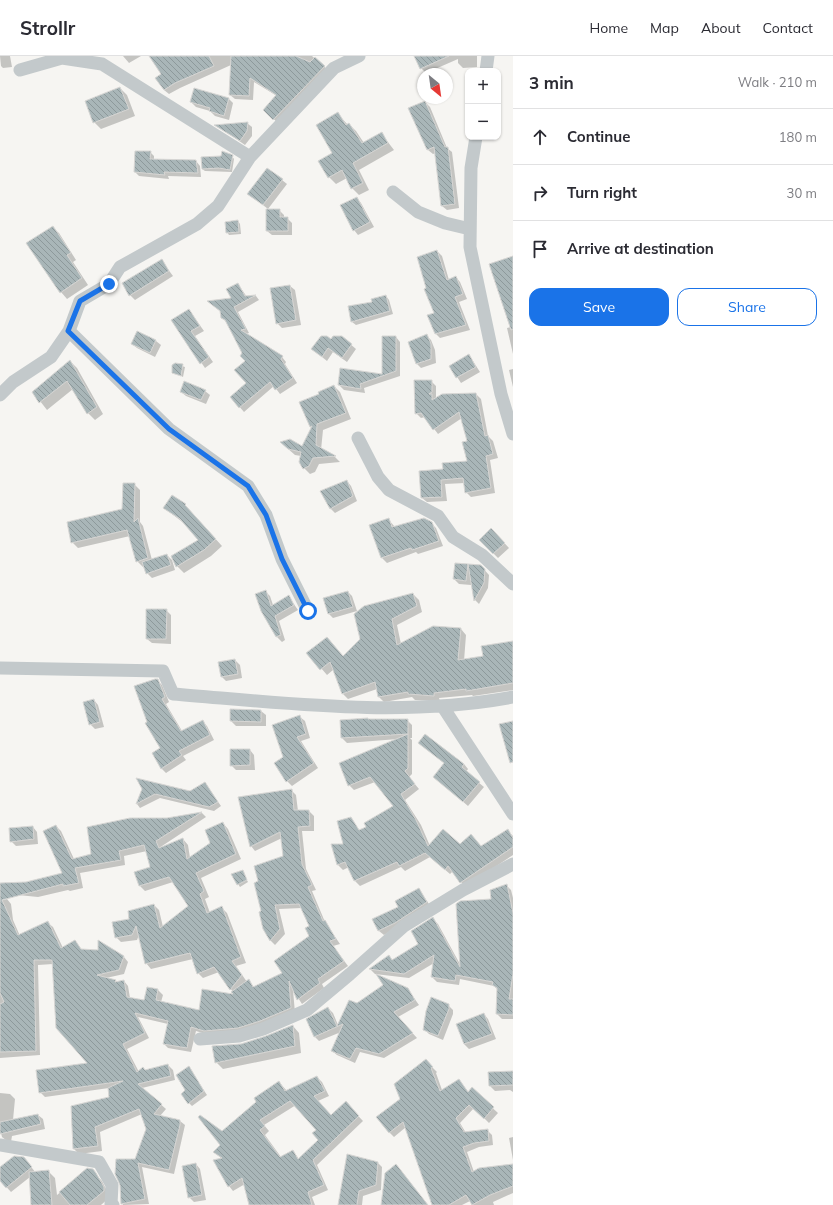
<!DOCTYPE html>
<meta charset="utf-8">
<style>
:root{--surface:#fff;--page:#f2f2f3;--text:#2b2b33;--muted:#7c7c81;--line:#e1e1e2;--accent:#1a73e8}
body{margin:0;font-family:Mulish,sans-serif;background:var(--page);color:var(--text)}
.controls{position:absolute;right:12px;top:12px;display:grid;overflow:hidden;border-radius:8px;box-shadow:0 1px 3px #0004}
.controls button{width:36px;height:36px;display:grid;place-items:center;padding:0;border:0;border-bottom:1px solid var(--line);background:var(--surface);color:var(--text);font:20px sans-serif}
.compass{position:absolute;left:417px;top:12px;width:36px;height:36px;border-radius:50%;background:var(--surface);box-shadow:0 1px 3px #0004;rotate:151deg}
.stop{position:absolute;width:12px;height:12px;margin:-9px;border:3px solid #1a73e8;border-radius:50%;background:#fff}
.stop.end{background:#1a73e8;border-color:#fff;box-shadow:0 1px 4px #0008}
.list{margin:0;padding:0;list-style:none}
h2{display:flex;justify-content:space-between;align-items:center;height:52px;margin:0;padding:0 16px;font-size:17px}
h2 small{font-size:13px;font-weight:400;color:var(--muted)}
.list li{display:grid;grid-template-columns:26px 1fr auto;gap:12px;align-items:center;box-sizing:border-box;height:56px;padding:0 16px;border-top:1px solid var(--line)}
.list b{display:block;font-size:15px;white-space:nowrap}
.list em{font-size:13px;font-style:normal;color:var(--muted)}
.actions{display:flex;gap:8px;padding:12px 16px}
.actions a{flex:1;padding:9px 0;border:1px solid var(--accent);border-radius:12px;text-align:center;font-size:14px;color:var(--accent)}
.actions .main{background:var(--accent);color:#fff}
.icon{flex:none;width:22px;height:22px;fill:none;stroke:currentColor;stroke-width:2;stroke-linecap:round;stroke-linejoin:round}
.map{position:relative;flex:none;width:513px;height:1149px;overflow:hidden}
header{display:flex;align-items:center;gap:24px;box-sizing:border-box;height:56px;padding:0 20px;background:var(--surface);border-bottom:1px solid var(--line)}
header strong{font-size:19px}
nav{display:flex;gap:22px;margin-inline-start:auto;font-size:14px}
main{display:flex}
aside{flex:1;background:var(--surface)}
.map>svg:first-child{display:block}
.shadow{fill:#0003;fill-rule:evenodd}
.building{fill:url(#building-back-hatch);stroke:#d7d6d4;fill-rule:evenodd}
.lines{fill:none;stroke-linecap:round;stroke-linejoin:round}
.minor{stroke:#c3c9cb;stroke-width:13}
.route{stroke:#1a73e8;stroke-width:5}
</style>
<header>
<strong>Strollr</strong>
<nav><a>Home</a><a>Map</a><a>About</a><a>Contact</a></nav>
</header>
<main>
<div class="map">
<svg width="513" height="1149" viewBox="0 0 513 1149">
<defs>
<pattern id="building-back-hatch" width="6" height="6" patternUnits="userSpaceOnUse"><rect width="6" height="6" fill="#a9b6b8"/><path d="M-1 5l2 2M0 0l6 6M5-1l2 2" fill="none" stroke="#8d999b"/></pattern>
</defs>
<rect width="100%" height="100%" fill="#f6f5f2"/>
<path class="shadow" d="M0,0h10l2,11 -9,1 -2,-2z
M123,0h18l-12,7z
M150,0h162l17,15 -50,53 -15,-14 13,-14 -23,-14 -1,18 -18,-1 -5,-4 1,-30 -51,23 -11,6 -5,-4 -1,-16z
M416,0h61v11l-14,1 -5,-5v-4l-32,14 -5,-5z
M120,32l7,7 8,21 -34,13 -7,-7z
M229,43l4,4 -4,17 -14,-4 -5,-5 -14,-4 -5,-5z
M425,46l5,5 17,41 5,4 7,56 -12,2 -5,-4 -6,-53 -3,1 -5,-4z
M338,58l10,11 1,-1 7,7 8,12 17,-10 13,17 -35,20 10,20 -10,5 -7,-7 -5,-10 -11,6 -7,-7z
M247,67l5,4v9l-7,9 -29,-20z
M150,96l4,4v4l42,1 4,5 1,11 -33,-1 1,3 -30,-3 -4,-4z
M232,100l2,3 -2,13 -27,-1 -3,-2z
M282,124l5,4 -19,25 -19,-15z
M357,142l4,5 13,24 -16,8 -4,-5z
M279,154l5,5v3h3l5,5v12h-20l-5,-4z
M238,165l2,3 1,10 -12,1 -2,-3z
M52,171l7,6 17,27 -3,2 15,23 -21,14 -6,-7z
M437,195l5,5 7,24 7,-3 4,5 7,17 -8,3 11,28 -30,8 -4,-4 -1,-21 -7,-25z
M161,204l12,16 -38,24 -5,-5z
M513,214v84l-6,-26 4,-1z
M238,228l9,13 9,-1 3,4 -21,12 11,21 -3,1 36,23 4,5 -1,2 12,19 -17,11 -6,-8 -30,26 -13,-15 16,-13 -1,-23 -2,-8 -18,-31 -4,-5 10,-18z
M290,230l5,4 6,35 -19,3 -5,-5 -5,-34z
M386,240l3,4 4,14 -37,11 -4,-3 -2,-15 23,-4z
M189,254l15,21 -9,5 18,26 -8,6 -33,-48z
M137,276l19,9 5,4 -6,12 -18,-9 -5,-4z
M427,280l4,4 4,10 1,13 -15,5 -4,-4z
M342,281l14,12 -9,13 -14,-10 -6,9 -10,-8 14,-13z
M396,281l4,5v34l-36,12 1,5 -21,-3 -5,-5 44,-10z
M469,299l11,17 -19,11 -11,-17z
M70,305l7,7 26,46 -8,6 -7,-7 -15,-24 -26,21 -14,-18z
M175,308l10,3 -2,10 -10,-5z
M513,313v18l-4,-17z
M431,325l5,5v13l40,-5 5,5 7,37 5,5 5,17 -8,2 5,33 -24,4 -5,-5 -1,-9 -20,1 2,17 -20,1 -5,-4 22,-29 24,-7v-21l-6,-23 -24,16 -13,-17 -4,1 -5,-5z
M334,330l6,6 11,27 -28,11 -2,20 14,7 5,5 -21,2 -4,8 -5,2 -6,-6 -3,-12 -6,-1 -8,-7 15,-1 10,-19 -2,-1 10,-32z
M205,335l5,4 -4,9 -20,-8 -5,-4z
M347,425l4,5 6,15 -22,12 -5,-5z
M134,428l6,6v32l3,4 9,34 15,-5 5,5 3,10 -23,8 -5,-5 -2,-6h-2l-6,-6 -7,-25 -52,12 -6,-6 51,-33z
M185,449l37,41 -11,10 -27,17 -7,-7 22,-26 -14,-16 -21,-16z
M388,463l7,8 36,-4 5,5 7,18 -25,8 -2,-2 -29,11 -5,-5 -12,-33z
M496,478l13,14 -11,10 -18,-18z
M468,509l2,3 11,-2 8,9 -1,13 -9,16 -4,-4 -3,-21 -1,6 -12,-1 -5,-5z
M265,535l5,5 3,9 16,-8 9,13 -19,11 6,19 -3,2 -5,-5 -15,-26z
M348,536l4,4 5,15 -24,7 -5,-5z
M413,538l6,6 3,12 -25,13 4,19 60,-15 5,6 -2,26 20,-4 29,-15v48l-40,6 -1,-1 -33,3 1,3 -25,-1 -3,-3 -28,5 -6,-6 -1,-7 -29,10 -5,-5 -10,-24 -6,5 -19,-22 36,4z
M166,554l5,5v29l-19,-1 -5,-4z
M235,604l5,5 2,13 -16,3 -4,-4z
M157,624l5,5 7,17 -3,2 16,27 20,-10 5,5 7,14 -31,16 3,4 -20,13 -5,-5v-19l-12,-26z
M94,644l4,5 6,22 -9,2 -5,-5z
M231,654l30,1 5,4v11h-30l-5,-5z
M300,661l5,4 5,17 -9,3 17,27 -26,18 -5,-5 -3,-24z
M369,664h38l5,5v13h-2l2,2v34l-3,3 10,12 -14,11 16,25 9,21 51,1 26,-17 6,6v19l-48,32 -12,-16 -3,3 -20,-17 -25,14 -4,-4 -41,19 -5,-5 -6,-14 -6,3 -5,-5 12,-47 10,13 35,-25 -20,-24 -21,8 -5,-5 49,-46 -51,4 -5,-5z
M426,679l38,29 4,5 -2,3 18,15 -16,19 -34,-29 10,-14 -20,-16z
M250,694l4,5 1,15h-19l-5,-5z
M205,727l16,23 -7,5 -54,-13 -20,10 -3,-4 6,-15 47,3z
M292,735l4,4 2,16h11l5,5v15h-12l4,38 10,21 -4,1 13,31 15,22 -7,2 15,20 -26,18 2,4 -22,16 -9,-14 2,23 -30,13 -56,9 -13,-4 -5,21 -23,-4 -4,-4 4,-20 -30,-7 11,21 -22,11 12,23 29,-7 5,5 2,10 -33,8 24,21 -6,7 20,5 5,4 -11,49 -32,-7 7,37 -26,1 -1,-2 25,-74 -5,-15 -42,18 2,19 -23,3 -5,-5 -2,-42 38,-9 -1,-10 -64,9 -5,-5 49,-28 -36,-100 -15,1 2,90 -40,3v-157l7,-2 4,5 2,16 7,16 28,-13 5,4 10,21 12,-7 7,9 17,1v-10l25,16 4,5 -4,12 -18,4 11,4 7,-1 4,5 2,12 15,4 3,-14 10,2 5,5 -2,7 38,10 36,-17 -16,-23 -16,6 -5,-5 -5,-14 -42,10 -5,-6 -7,-28 -2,5 -16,2 -5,-5 14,-18 24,-14 5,5 4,17 26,-21 -16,-24 -28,9 -5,-5 11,-19 -4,-16 -23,5 1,9 -45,8 3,15 -13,3 -2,-1 -30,7 -30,-3 55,-21 -7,-47 5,5 13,28 18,-4 75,-36 35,-6 4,4 -47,31 24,-9 5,6 2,13 21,-14 12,-21 5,6 13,30 -40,19 8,19 -4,2 5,14 12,-5 5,5 19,50 -10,3 11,16 2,-1 6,7 29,-15 27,-37v-9l-9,-19 -23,1 6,25 -10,11 -4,-4 -7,-12 -5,-47 25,-26 -2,-18 -27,13 -4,-5z
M33,771l4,5 1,12 -22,2 -5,-5z
M242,815l6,11 -8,5 -2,-3z
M506,829l5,5 2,8v121h-11l-5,-5 1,-24 -4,-4 -34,-7 -1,6 -22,-3 -5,-5 2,-14 -25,15 -34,-4 -5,-5 19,-12 4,3 27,-16 13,-25 5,5 23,42 32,-66z
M419,833l12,18 -47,28 -5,-4 -5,-12 26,-12z
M407,932l12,17 -21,12 19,21 -33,20 -24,-6 -5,11 -18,-8 -5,-4 9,-19 -22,9 -4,-4 13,-29 5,5 5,12 19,-21z
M448,949l5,5v4l-10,26 -14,-6 -5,-5z
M484,958l4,5 8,20 -27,10 -5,-5 -7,-19z
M293,970l6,7 2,20 -78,16 -7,-7 25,-17 25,-8z
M426,1005l11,11 -1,1 6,17 17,-10 10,13 3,-4 26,24 -9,10 -15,-15 -14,15 6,10 21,-3 5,5 1,10 -14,2 -12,5 7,20 39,-1v22l-20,9 1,3h-22l-2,-4 -8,4h-29l-27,-78 -12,10 -5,-5 12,-33z
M189,1012l18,27 -15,11 -3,-3 -2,-13z
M513,1016v20l-3,-2 -15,1 -5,-5z
M317,1021l5,5 7,14 -11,5 13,15 15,-13 17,18 -46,44 11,25 -16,7 3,8h-65l-5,-21 -12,7 -4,-5 -7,-27 -8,-7 7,-7 2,-13 56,-50 8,9zM296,1049l21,25 2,10 -20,19 -6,-8 -12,6 -16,-22 4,-4 -5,-6z
M0,1037l10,1 5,5 -2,21 25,-5 5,4 2,10 -33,7 -1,6 -4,-1 -5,-4 -2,-8z
M513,1081v23l-4,-22z
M347,1099l30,7 5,5 -1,23 -18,6 -1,9h-23z
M28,1107l8,10 13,-1 6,6 2,17 31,-26 4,1 10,11 8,16 -9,8h-69l-2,-28 -19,15 -11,-12v-12z
M196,1108l4,5 6,31 -12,2 -5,-5z"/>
<path class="building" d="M149,0h60l5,10 -39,17 -11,7 -9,-12 6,-4z
M231,0h65l14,6 5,-5 10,9 -52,54 -10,-10 13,-15 -26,-17 -1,18 -20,-1z
M414,0h35l-29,13z
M120,31l9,22 -36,14 -8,-22z
M194,32l35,10 -5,18 -15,-5 1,-3 -20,-6z
M425,45l20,46h3l7,57 -14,2 -7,-59 -7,3 -19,-42z
M338,56l8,13 3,-2 13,20 20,-11 6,11 -35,20 10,20 -12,6 -9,-19 -14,8 -10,-17 14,-8 -16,-28z
M248,66l-1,9 -7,10 -26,-16z
M135,95h16l-1,8 46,1 2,13 -34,-1 1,3 -31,-3z
M222,95l11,4 -3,15 -11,-2 -17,1 -1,-12 20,-1z
M267,112l16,11 -20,26 -16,-11z
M357,141l13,25 -17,9 -13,-26z
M266,153h14v8h8v14h-22z
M238,164l1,12 -13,1 -1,-11z
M53,170l18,27 -4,2 15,23 -22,15 -34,-50z
M437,194l10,30 9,-4 7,18 -8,3 11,28 -31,9 -8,-19 7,-2 -10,-24 2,-1 -9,-31z
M513,200v73l-2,1 -22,-66z
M162,203l7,12 -40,25 -7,-13z
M238,227l7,13 11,-1 -22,12 12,22 -5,1 42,26 -2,3 12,19 -18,12 -5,-8 -31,26 -9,-11 16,-14 -12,-13 11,-9 -5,-5 2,-3 -17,-33 -4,-2 -1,-7 -13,-10 24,-3 -5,-9z
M290,229l6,35 -20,4 -6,-36z
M386,239l4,16 -39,11 -3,-16 24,-4 -1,-3z
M189,253l11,17 -9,5 18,26 -9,7 -29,-44z
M137,275l19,9 -6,13 -19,-9z
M427,278l4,10v15l-15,5 -8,-22z
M321,280h6l4,3 2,-3h9l10,8 -10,14 -14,-10 -6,9 -11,-8z
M382,280h14v35l-36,13 1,5 -23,-4 2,-17 42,6z
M469,298l7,13 -20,11 -7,-12z
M70,304l27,47 -10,7 -20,-33 -28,22 -7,-11z
M175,307l8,1 -2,12 -9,-3v-8z
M414,324h18v12l-3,2h3v6l10,-6 34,-1 9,43 3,-1 5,19 -7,2 5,32 -26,5 -2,-15 -22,2 1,17 -21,1 -2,-27 24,-2 -1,-6 25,-2 -5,-19 5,-1 -8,-29 -26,18 -12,-17 -6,1z
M184,325l22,9 -5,10 -21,-8z
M334,329l12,28 -29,11 -1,21 20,11 -23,2 -4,8 -6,3 -4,-7 2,-10 -13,-3 -8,-7 10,-3 12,7 10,-20 -2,1 -11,-25 20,-8 -1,-2z
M347,424l6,16 -23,13 -10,-18z
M123,427h12l-1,39 4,-4 10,40 -12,4 -9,-32 -56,13 -4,-21 55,-13z
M172,439l14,9 -1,1 31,34 -12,11 -28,17 -5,-11 27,-16 -18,-21 -17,-11z
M389,462l3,9 32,-9 8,4 7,19 -27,9 -1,-2 -30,10 -12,-33z
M491,472l14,15 -12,11 -14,-14z
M167,498l4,11 -25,9 -4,-12z
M455,507l13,1 -2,17 -13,-2z
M468,508l13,1 4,4 -1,14 -10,18z
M266,534l5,16 18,-11 5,10 -19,11 6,19 -5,2 -15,-26 -6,-17z
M348,535l5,16 -25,7 -5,-16z
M413,537l4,13 -25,13 5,26 36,-19 28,2 -3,32 25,-4 -2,-10 32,-5v42l-47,8v-2l-32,4v3l-26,-2v-2l-30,5 -3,-15 -33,12 -12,-32 -10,8 -14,-17 21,-16 16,19 17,-17 -6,-25 10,-8z
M146,553h21l-1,30h-20z
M235,603l3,15 -17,3 -3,-15z
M155,623h3l7,18 -3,2 19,32 22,-11 7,15 -31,16 3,4 -21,14 -9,-16 8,-5 -15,-25 2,-1 -13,-36z
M94,643l6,23 -11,3 -6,-23z
M230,653l31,1v12l-31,-1z
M300,659l6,19 -9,3 17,26 -28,19 -12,-19 9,-6 -11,-32z
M368,662v1h40v15l-67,4 -1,-18z
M513,665v41l-3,1 -11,-39z
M408,678v34l-3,3 10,13 -14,10 15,26 12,26 15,-17 17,15 11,-10 10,12 27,-17 5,9v9l-53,36 -12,-17 -3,4 -20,-17 -26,13 -2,-4 -43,19 -9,-19 -8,3 -6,-21h12l-6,-23 14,-4 8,13 7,-3 -2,-4 29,-17 -23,-29 -22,9 -9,-23z
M425,678l39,30 -2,3 18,15 -17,20 -30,-25 11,-14 -26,-20z
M230,693h20v16l-20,1z
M136,722l54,13 15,-9 13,20 -9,5 -54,-13 -19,10 6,-15z
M292,733l2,21h15l1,16 -12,1 4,37 10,21 -4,2 15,34 2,-1 11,19 -6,2 14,20 -26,18 2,4 -23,17 -8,-19 2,27 -31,13 -22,7 -34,3 -13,-4 -4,21 -24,-4 5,-23 -33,-8 10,20 -22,11 14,28 6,-5 2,3 23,-6 3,12 -33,8 24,20 -8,10 26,6v5l-11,45 -31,-7 7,36 -24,5 -1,-19 -5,-11 1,-15h19l11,-30 -7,-20 -44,18 3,19 -25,3 -2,-43 38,-9 -1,-9 15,-7 -84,12 -3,-23 51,-7 -31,-35 -4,-68h-18l2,91 -36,1v-48l4,-2 -4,-9v-110l26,-1 36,-9 -19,-42 13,-6 16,34 19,-5 -4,-27 43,-9h37l35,-6 -46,29 3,7 24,-10 4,21 23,-16 -5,-13 18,-8 13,32 -40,19 8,18 -4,3 7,19 15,-7 19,51 -9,4 10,14 -12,15 -16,-23 -17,7 -7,-21 -45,11 -9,-38 -4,9 -17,3 -3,-16 17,-3 -1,-8 26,-7 6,24 28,-22 -19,-29 -30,9 -5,-14 16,-5 -6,-22 -25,6 2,9 -46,8 4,15 -16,3v-2l-61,16 16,35 30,-14 13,27 14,-8 6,9 17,1v-10l26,16 -5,14 -22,5 19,5 -1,2 9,-2 3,17 17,3 3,-13 11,2 -2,11 43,10 3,-21 31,5 -2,-2 18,-13 4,8 29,-14 -8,-12 35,-25 -4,-8 4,-2 -10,-22 -24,1 5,24 -10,12 -7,-12 -4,-17 2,-1 -7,-28 4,-2 -4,-15 29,-10 -3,-24 -30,15 -12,-50z
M33,770l1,13 -24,3 -1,-14z
M243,814l4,10 -10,5 -6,-11z
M507,828l6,29v61l-4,25h4v16l-17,-1 1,-26 -5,-3 1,-3 -37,-7 -1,6 -24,-4 3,-22 -30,19 -35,-5 20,-14 3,5 26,-16 -7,-13 22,-14 27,50 -4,-63 4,-3 31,-2 -1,-9z
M419,832l8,14 -32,21 -17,8 -6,-12 26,-12 -3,-6z
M376,918l32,14 7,12 -21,12 19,21 -34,21 -23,-6 -6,11 -19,-8 12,-27 -29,13 -8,-18 22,-12 9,19 12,-26 8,3 26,-18z
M431,941l18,7v5l-11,27 -15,-6 3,-19z
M484,957l8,21 -28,10 -8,-20z
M293,969l2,21 -80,17 -3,-17 29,-2 25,-8z
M426,1003l7,8 -2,1 9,23 19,-12 9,13 4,-5 22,20 -10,12 -15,-14 -13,13 8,14 24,-3 1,12 -15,2 -11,4 9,25 7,-4 34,-4v22l-23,9 -18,10 -6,-10 -17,10h-17l-29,-83 -14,11 -13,-16 24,-18 -6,-15z
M189,1010l15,25 -16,13 -7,-10 4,-4 -9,-15z
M513,1015v14l-24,1 -1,-14z
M317,1020l8,15 -11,5 17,19 15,-14 13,15 -46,44 11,25 -16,7 4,13h-63l-7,-27 -14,9 -15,-27 9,-2 -9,-6 7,-7 -22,-28 2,-2 22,16 34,-29 -2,-4 25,-17 6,10zM290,1045l26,29 -4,3 6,7 -20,19 -5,-9 -13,7 -20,-27 5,-4 -5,-6z
M38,1058l3,10 -41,10v-12z
M347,1098l31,8 -2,23 -17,6 -2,14h-19z
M14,1100l10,1 8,10 -26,21 -6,-7v-14z
M196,1107l6,32 -14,3 -6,-32z
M396,1108l32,41h-47l4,-32z
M87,1112l6,1 3,4 8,14v4l-17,14h-17l-11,-13z
M49,1114l3,35h-21l-2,-33z"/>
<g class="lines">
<path class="minor" d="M20,14l42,-12 40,6 148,93
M486,15l2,-15
M476,81l-5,31 -1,79 31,147 12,40
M393,136l25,20 27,11 25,6
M69,275l100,98 79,57 18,29 16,44 26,52
M0,339l13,-13 38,-25 18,-26 11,-30 29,-17 11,-17 77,-43 21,-18 32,-49 84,-89 25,-12
M358,382l20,39 11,13 49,26 15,21 29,18 31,29
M0,612l163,3 10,23c113,9 227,24 340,3
M443,651l70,107
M200,983l39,-3 24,-7 44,-19 43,-36 54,-48 59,-36 50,-26
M0,1089l99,17 13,23 -1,19 2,1"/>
</g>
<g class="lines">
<path class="route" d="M109,228l-29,17 -12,30 101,98 79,57 18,29 16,44 26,52"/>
</g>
</svg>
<div class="controls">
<button>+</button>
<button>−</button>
</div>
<svg class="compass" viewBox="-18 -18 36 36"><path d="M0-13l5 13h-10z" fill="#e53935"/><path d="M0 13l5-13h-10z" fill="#7c7c81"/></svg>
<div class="stop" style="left:308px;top:555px"></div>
<div class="stop end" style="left:109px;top:228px"></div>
</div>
<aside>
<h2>3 min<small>Walk · 210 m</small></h2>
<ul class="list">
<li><svg class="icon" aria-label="ahead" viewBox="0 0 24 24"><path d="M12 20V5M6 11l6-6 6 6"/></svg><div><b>Continue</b></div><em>180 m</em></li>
<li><svg class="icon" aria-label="right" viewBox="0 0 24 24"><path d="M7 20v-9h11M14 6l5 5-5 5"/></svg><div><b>Turn right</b></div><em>30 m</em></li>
<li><svg class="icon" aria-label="arrive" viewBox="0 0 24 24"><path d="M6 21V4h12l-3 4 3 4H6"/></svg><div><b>Arrive at destination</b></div></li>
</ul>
<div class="actions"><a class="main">Save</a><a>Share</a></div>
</aside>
</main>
